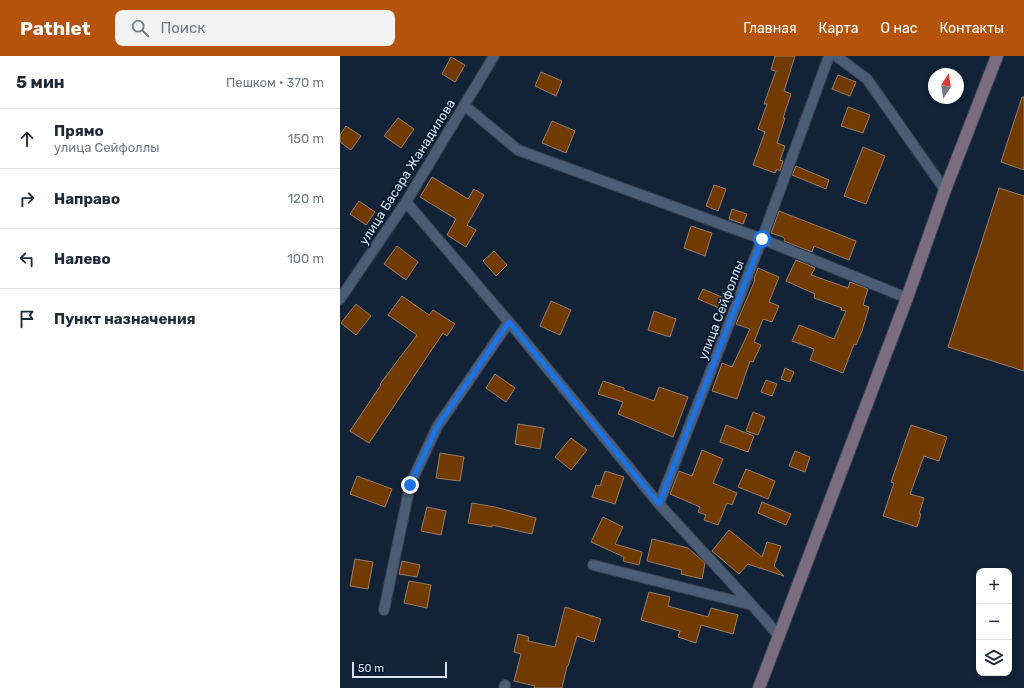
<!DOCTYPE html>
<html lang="ru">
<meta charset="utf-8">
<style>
:root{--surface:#fff;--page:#f2f2f3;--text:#1f2937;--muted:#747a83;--line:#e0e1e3;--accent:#b45309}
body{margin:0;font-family:Rubik,sans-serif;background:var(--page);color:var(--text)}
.controls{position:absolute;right:12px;bottom:12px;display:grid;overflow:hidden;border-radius:8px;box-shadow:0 2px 6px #0003}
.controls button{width:36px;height:36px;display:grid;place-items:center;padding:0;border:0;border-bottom:1px solid var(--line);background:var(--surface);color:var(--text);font:20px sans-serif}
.compass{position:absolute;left:588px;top:12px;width:36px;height:36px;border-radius:50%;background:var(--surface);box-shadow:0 2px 6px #0003;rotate:12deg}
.scale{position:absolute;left:12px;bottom:10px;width:95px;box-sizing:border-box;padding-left:4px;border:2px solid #d5e1ef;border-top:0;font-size:11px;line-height:14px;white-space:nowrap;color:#d5e1ef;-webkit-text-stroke:3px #09192e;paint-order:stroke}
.stop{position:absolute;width:12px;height:12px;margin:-9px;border:3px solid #1a73e8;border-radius:50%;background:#fff}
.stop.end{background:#1a73e8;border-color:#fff;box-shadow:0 1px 4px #0008}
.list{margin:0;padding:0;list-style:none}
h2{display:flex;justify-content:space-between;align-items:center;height:52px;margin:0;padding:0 16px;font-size:17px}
h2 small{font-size:13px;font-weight:400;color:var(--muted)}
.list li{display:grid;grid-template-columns:26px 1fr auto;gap:12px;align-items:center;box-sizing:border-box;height:60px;padding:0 16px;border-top:1px solid var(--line)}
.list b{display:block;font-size:15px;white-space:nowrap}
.list p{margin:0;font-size:13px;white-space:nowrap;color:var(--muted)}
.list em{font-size:13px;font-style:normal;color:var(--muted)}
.icon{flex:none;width:22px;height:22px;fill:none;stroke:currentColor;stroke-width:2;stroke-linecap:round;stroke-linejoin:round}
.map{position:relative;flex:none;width:684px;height:632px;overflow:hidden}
header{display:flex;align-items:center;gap:24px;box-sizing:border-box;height:56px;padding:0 20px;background:var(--accent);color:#fff}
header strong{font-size:19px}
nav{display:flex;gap:22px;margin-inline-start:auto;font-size:14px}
.search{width:280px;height:36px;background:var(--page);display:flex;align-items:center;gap:10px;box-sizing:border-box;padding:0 14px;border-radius:8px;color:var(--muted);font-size:15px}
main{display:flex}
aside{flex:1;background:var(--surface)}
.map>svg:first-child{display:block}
.building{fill:#703a00;stroke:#9a7d68}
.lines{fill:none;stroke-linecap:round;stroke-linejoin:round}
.street-casing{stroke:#343e51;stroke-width:12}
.secondary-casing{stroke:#343e51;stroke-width:14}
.street{stroke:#4a5d75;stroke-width:10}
.secondary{stroke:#7b6d7d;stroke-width:12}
.route{stroke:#1a73e8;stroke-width:5}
.labels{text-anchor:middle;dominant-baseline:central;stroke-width:3.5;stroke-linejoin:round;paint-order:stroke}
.street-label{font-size:13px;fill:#d5e1ef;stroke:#09192e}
</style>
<header>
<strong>Pathlet</strong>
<div class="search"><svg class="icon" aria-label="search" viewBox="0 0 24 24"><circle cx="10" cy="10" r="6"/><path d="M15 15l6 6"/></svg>Поиск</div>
<nav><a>Главная</a><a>Карта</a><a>О нас</a><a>Контакты</a></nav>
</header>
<main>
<aside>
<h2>5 мин<small>Пешком · 370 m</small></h2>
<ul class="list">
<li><svg class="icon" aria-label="ahead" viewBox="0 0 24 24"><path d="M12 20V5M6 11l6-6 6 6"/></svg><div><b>Прямо</b><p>улица Сейфоллы</p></div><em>150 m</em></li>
<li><svg class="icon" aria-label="right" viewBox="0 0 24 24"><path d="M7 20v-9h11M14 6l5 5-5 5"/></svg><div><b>Направо</b></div><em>120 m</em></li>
<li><svg class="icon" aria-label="left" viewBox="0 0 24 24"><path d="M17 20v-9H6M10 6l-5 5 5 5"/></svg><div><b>Налево</b></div><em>100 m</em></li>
<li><svg class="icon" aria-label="arrive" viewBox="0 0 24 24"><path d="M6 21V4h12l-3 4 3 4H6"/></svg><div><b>Пункт назначения</b></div></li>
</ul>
</aside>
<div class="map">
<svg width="684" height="632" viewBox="0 0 684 632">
<rect width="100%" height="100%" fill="#122338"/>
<path class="building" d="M435,0h20l-11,35 7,3 -8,24h2l-8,25 8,3 -5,14 3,1 -3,10 -3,-2 -2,4 -22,-8 12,-33 -7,-3 9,-25h-3l12,-33 -5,-1z
M111,1l14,8 -10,17 -13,-8z
M201,16l21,9 -6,15 -21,-10z
M498,19l18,7 -6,14 -18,-7z
M682,41h2v73l-23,-8z
M508,51l22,8 -7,18 -22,-7z
M58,62l16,11 -13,19 -17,-12z
M212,65l23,10 -9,22 -24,-10z
M6,70l15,10 -10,14 -11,-8v-7z
M523,91l22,9 -19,48 -22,-8z
M456,110l33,14 -3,9 -34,-14z
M92,121l36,22 6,-10 10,6 -17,30 9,5 -10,17 -19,-12 9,-16 -36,-22z
M374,129l12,4 -8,22 -12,-5z
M659,132l25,8v175l-76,-24z
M19,145l16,11 -9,13 -16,-11z
M392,153l15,5 -4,10 -14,-5z
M439,155l77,30 -7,19 -35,-14 -2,6 -28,-11 1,-2 -2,-2 -12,-4z
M351,170l21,7 -7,23 -21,-8z
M57,190l21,16 -12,18 -22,-16z
M154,195l13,14 -11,11 -13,-15z
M456,204l19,8 -4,7 37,13 2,-6 18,7 -5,16 6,2 -7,24 -6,14 -2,-1 -11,29 -33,-13 4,-11 -22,-8 7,-16 35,14 12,-28 -5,-1 1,-2 -28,-10 1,-4 -29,-13z
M418,212l21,9 -10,25 10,4 -7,16 -9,-3 -9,23 7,3 -8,17 -3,-1 -13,38 -25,-8 10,-28 10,4 18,-38 -14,-5 19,-44 -1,-1z
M363,233l21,9 -5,10 -21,-9z
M62,240l27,19 4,-5 22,14 -8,12 -4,-3 -74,110 -19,-12 31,-46 -1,-1 37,-49 -29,-20z
M211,245l20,9 -11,25 -20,-9z
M16,248l15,12 -15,19 -15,-12z
M314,255l22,8 -6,18 -22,-7z
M445,312l9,4 -4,10 -9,-3z
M155,318l20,14 -9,14 -20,-14z
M426,324l11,4 -5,12 -11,-4z
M263,325l21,7v2l30,11 5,-14 29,10 -15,40 -55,-23 5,-12 -25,-8z
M413,356l12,5 -7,18 -12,-4z
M178,368l26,4 -4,21 -25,-5z
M386,369l28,11 -6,16 -28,-10z
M571,369l36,12 -8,24 -15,-5 -14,38 14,4 -5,16h2l-4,13 -34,-11 11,-33 -3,-1z
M231,382l16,12 -16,20 -16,-13z
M362,394l21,9 -10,24 24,10 -5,12 -5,-2 -9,22 -14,-5 2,-5 -8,-3 2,-5 -30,-13 9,-23 13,5z
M455,395l15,6 -5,15 -16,-6z
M100,397l24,4 -4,24 -24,-3z
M406,413l29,12 -7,18 -30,-12z
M265,415l19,6 -9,27 -23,-7 4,-12 4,1z
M17,420l35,13 -7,18 -35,-13z
M422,446l29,12 -5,11 -28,-12z
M132,447l23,4 41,11 -4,16 -40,-9v2l-24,-4z
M87,451l19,4 -5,24 -20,-4z
M263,461l20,10 -8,17 27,8 -3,13 -16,-4 1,-4 -33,-15z
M389,474l33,27 5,-15 14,4 -7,20 10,10 -36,-12 -9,10 -27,-23z
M312,483l36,9 17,15 -3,16 -21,-5 1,-4 -35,-9z
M15,503l18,3 -5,27 -18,-3z
M62,505l18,4 -3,12 -18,-3z
M69,525l22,4 -4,23 -23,-5z
M309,536l21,5 -2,9 40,11 3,-9 27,7 -5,19 -32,-9 -5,18 -18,-6 2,-6 -39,-11z
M225,551l36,12 -7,23 -17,-6 -9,30h-1l-5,22h-28l1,-2 -21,-5 7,-27 -7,-2 4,-18 11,3 -1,4 27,6z"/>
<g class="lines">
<g class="street-casing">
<path id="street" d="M496,0l31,23 78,111
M124,49l54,45 244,89 145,59
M66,146l103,120 150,182 93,101 27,31
M0,243l66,-97 88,-146
M319,448l103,-265 67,-183
M253,509l159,40
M44,554l26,-125 27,-58 72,-105
M164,632l1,-3"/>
</g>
<g class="secondary-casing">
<path id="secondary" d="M419,632l148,-390 38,-108 52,-134"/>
</g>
<use href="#street" class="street"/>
<use href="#secondary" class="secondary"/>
</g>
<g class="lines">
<path class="route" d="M70,429l27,-58 72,-105 150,182 103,-265"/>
</g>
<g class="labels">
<g class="street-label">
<text transform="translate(67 116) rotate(-58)">улица Басара Жанадилова</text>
<text transform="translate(381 254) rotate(-69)">улица Сейфоллы</text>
</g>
</g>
</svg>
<div class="controls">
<button>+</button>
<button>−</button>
<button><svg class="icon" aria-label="layers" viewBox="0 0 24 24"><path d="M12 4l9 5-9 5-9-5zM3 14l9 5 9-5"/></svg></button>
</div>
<svg class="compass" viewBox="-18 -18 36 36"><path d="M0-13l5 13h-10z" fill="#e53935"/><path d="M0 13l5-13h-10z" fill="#747a83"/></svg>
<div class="scale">50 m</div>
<div class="stop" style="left:422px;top:183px"></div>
<div class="stop end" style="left:70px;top:429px"></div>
</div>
</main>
